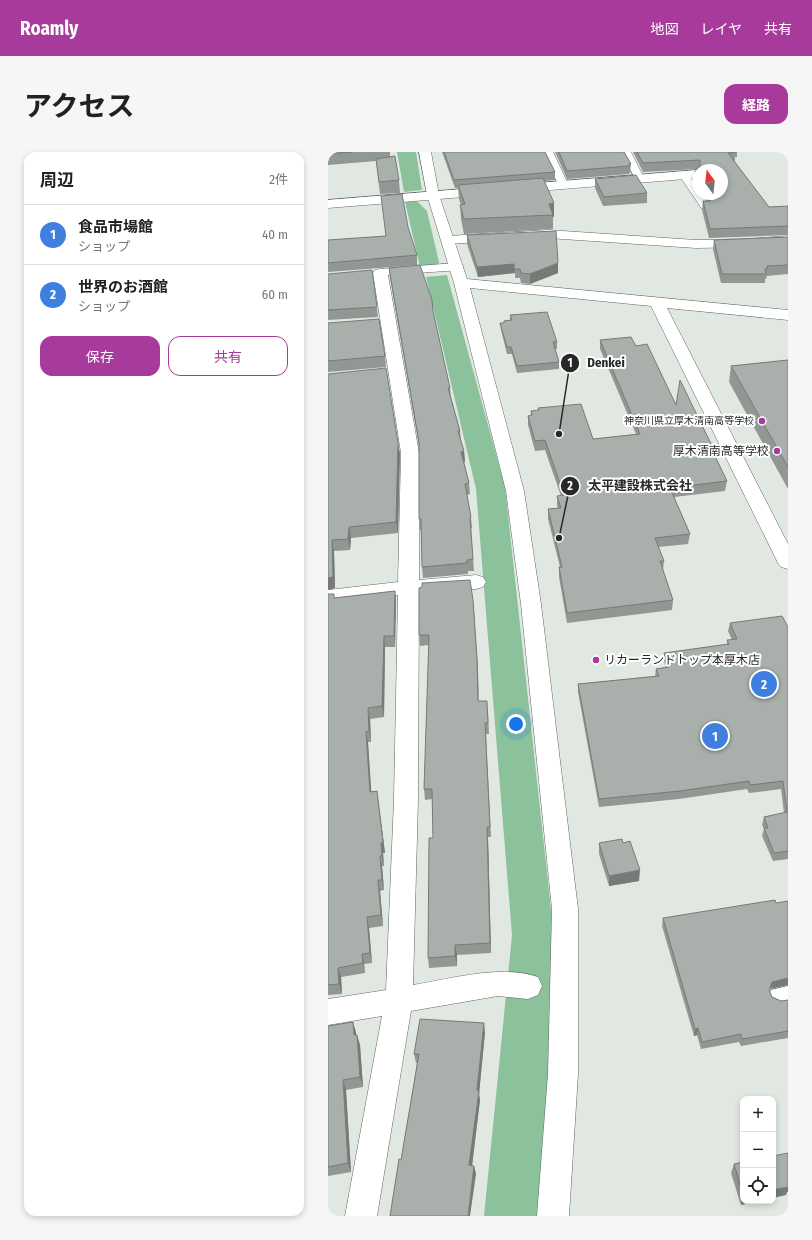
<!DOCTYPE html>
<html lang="ja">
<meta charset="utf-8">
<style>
:root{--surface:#fff;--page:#f6f6f6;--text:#202124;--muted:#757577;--line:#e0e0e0;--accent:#a73a9a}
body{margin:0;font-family:"Fira Sans Condensed","Noto Sans JP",sans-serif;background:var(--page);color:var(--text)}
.controls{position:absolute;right:12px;bottom:12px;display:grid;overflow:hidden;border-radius:8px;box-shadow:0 2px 6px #0003}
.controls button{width:36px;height:36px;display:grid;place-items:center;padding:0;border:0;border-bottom:1px solid var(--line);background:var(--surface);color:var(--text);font:20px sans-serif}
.compass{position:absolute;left:364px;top:12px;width:36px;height:36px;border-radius:50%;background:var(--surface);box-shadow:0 2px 6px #0003;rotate:345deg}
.you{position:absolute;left:188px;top:572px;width:14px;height:14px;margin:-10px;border:3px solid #fff;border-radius:50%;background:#1a73e8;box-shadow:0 0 0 6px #1a73e833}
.badge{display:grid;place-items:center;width:26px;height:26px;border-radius:50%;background:var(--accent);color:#fff;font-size:13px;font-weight:700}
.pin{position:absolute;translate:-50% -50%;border:2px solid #fff;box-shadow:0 1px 4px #0006}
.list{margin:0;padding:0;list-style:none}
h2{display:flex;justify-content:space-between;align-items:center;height:52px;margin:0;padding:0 16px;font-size:17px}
h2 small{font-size:13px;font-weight:400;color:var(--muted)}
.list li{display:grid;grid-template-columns:26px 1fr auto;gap:12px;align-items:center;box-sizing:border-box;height:60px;padding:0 16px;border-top:1px solid var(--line)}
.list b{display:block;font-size:15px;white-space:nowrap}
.list p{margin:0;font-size:13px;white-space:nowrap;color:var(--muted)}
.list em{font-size:13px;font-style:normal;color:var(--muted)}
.actions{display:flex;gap:8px;padding:12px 16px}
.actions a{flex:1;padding:9px 0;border:1px solid var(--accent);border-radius:12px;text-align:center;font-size:14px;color:var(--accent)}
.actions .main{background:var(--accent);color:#fff}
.icon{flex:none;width:22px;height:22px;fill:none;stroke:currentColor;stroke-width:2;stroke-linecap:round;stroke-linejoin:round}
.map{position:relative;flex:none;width:460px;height:1064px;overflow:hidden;border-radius:12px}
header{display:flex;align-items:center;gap:24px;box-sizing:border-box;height:56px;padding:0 20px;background:var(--accent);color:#fff}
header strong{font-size:19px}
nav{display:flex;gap:22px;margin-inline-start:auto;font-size:14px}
.intro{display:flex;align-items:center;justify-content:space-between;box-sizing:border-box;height:96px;padding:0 24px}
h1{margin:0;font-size:28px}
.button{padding:10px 18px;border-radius:12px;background:var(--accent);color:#fff;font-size:14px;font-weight:700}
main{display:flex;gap:24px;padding:0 24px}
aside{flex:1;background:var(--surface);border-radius:12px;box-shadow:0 2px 6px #0003}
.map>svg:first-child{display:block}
.green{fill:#8cc29b}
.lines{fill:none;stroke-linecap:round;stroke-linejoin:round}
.lane-casing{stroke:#606661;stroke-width:1}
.street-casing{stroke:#606661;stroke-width:1}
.secondary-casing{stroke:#606661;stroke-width:1}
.lane{fill:#fff;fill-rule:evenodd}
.street{fill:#fff;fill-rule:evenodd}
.secondary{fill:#fff;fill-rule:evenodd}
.wall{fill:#919793}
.shaded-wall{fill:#767b78}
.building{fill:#a9b0ab;stroke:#767b78}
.poi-dot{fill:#a73a9a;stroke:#fff;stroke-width:1.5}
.labels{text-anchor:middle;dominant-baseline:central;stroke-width:4;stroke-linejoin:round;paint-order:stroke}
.far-poi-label{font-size:10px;fill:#272927;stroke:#fff;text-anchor:end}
.poi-label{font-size:12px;fill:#272927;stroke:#fff;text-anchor:end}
.leader{fill:none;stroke:#272927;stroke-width:1.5}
.callout-dot{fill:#272927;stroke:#fff;stroke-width:1.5}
.mark-label{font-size:12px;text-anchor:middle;font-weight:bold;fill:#fff}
.callout-label{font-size:13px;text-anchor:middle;font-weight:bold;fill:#272927;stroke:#fff;stroke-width:4;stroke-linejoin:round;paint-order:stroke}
</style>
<header>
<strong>Roamly</strong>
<nav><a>地図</a><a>レイヤ</a><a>共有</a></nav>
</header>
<div class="intro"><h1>アクセス</h1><a class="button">経路</a></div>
<main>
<aside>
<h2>周辺<small>2件</small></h2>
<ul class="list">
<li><span class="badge" style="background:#3f7fe0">1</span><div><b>食品市場館</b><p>ショップ</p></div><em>40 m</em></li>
<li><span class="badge" style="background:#3f7fe0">2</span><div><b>世界のお酒館</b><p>ショップ</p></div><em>60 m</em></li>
</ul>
<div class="actions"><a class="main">保存</a><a>共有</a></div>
</aside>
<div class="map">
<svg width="460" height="1064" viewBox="0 0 460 1064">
<rect width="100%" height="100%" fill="#e1e8e2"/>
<path class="green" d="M69,0h19l6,38 -18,2z
M89,49l10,10 12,51 -2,4 -17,1 -15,-65z
M119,123l58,212 48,441 -2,140 -12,148h-55l28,-281 -36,-446 -50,-212z"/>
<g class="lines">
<g class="lane-casing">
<path id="lane" d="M215,0h10l15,32 -2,2h-6l-2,-2z
M293,0h10l13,26 -2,2h-6z
M356,20l3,1 11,15v6h4l8,12 -1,2h-8l-1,-2 -21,-31z
M460,834v20l-9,1 -8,-3 -3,-7 3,-7z"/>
</g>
<g class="street-casing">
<path id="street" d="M370,18v8l-370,30v-8z
M220,78l148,10 52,-1 40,-3v8l-40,3 -52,1 -148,-10 -100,6 -5,-1 -2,-3 2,-3 5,-1z
M128,111l5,1 2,3 -2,3 -73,5 31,178v127l57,-5 7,2 3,5 -3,5 -7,2 -57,4 -1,206 -5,186c37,-6 90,-21 125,-8l4,9 -4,9 -10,4 -30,-3 -87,15 -34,205h-32l37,-200 -54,9v-26l58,-9 8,-191 4,-204 -70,9v-14l70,-8 3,-129 -28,-180 2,-3c6,-2 10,-1 16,-2z"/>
</g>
<g class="secondary-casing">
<path id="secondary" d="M91,0h12l8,43 28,84 321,31v10l-121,-12 121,236v25l-7,-2 -3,-4 -127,-257 -181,-18 54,203 17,113 37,305v165l-9,142h-32l11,-142 4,-165 -31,-305 -15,-113 -52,-208 -27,-88z"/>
</g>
<use href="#lane" class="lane"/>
<use href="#street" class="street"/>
<use href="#secondary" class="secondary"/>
</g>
<path class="wall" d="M0,0h62v5l9,23 1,13 -20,1 -4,-33 -48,4z
M114,0h103l10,20v8l-11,1 10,36h-1v12l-89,5 -3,-15 -1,-14h1l-2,-6 -1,-11h-3z
M227,0h69l7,12 -1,9h-1v1l-62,5z
M305,0h104v5h-2v4h-1l35,46 19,-1v29l-79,3 -7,-28 1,-9h5l-4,-7h18v-24h-23v-1l-56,3z
M367,19h3v14l-4,-5z
M267,27l52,14v10l-44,3 -8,-18z
M80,75l9,28v10l-89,7v-32l58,-4z
M139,83l91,38 -28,11 -9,-1 -1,-5h-5v-5l-37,4 -11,-33z
M460,85v37l-21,2 -1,3h-1v4h-44l-8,-34 1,-9z
M61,116l44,43 17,77 1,9 9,34 1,10 3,10 1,11h-1l5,21 1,11 -3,1 4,22 1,11 -1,1 3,42h-6v3l-45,4 -1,-11 -1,-37h-1l-1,-11v-73l-29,-168z
M0,122l49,33 1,10 -50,3z
M182,163l47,27v7h-2l4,13v7l-42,4 -5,-19h-5l-6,-24 -1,-7h4v-2l6,-1z
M0,171l57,33 1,11 -58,5z
M272,188l36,6 40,59 39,47 -1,4 13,25 -2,10 -51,6 16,37 -2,10 -30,3 6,14 -1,9 10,30 -1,10 -105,13 -8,-46v-10h1l-12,-48v-10l10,-1 -1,-2v-10h4l-16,-46 -10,1 -7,-26v-9h3v-5l7,-1v-2l55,31 43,-5 -36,-85z
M460,208v129l-59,-107 2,-16z
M0,222l72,79 -2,80 -47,5 -1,12 -16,1 1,37 -7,2z
M67,439l1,10 -1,46h-10l-1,70 -14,2 1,23h-3l3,50 6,-1 8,62h-2l1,13h-2l2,24 -4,1 3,35 -14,2 3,35 -8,1 1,9 -24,4 1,17 -14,1v-401l6,4z
M146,459l4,59v31l10,11 1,22h-3l5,103h-3l3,116 -34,2v11l-28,2 -1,-10 5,-120 -1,-39 -7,1 -1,-11 5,-144 -9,1 -1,-11z
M402,471l58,4v232l-15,2 -11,-25 2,-7 -2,-4 2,-8 20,-4 -3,-24 -32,4 -2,-4 -68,10 -80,8 -21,-115v-8l77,-8 1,-7 10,-2 -2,-6v-8l63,-9v-4h5l-4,-9z
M271,691l40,38 -30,5 -10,-32z
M448,751l-7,88 3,6 9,4 7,-1v38l-47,8 -2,-4 -38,7 -4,-14 -3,1 -32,-110 1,-8z
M25,870l3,13h1l3,10 3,42 -17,3 5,82 -23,4v-150z
M157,880l-6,62 1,6 -8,66h2l2,8 -75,-14 16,-97h-1l-2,-9z
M415,1010v39l-2,4 -10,-32 3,-9z"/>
<path class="shaded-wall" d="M226,51v14h-1v-2l-4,-11z
M230,111v10l-28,11v-10z
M186,112l1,9 -37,4 -1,-10z
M70,291l2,10 -2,80 -2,-11z
M136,299l1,11 -3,1 -1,-11z
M21,375l2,11 -1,12 -2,-11z
M4,388l2,11 1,37 -7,2v-12z
M67,439l1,10 -1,46 -1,-11z
M145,448l5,70 1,42z
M56,484l1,11 -1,70 -2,-11z
M40,556l2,11 1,23 -2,-11z
M38,580l2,10 4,60 -2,-10z
M49,639l8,62h-2l1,13 -2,-10z
M159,675l1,10 3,116 -1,-10z
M52,704l2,10 2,24 -2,-10z
M312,718l-1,11 -30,5v-10z
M50,728l2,11 3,35 -2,-11z
M39,765l2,11 3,35 -2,-10z
M127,793l2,10v11l-2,-10z
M34,802l2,10 1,9 -2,-10z
M10,816l3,9 1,17 -3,-10z
M460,826v7l-18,4 -3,9 5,-16z
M25,870l3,10 1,13 -3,-10z
M156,871l1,9 -6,62 1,6 -9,74 -2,-9z
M370,876l-1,7 -3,1 1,-7z
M29,883l3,10 3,42 -3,-10z
M15,928l3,10 5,82 -3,-9z
M146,1014l2,8 -6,42h-2z
M460,1032v8h-1l-1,3 -13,3v-8z
M415,1047v2h17l-19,4z"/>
<path class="building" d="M0,0h24l-24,2z
M116,0h101l10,20 -101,8z
M231,0h65l7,12 -3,1 1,1 -62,5z
M309,0h99l-8,1 41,54 19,-1v20l-78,3 -7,-28h7l2,-5 -2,-2h12v-24h-22v-10l-57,3z
M67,4l4,24 -20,2 -3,-23z
M367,19h3v5z
M308,23l11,18 -43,4 -9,-18z
M215,26l11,25 -5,1 4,11 -89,4 -4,-14 5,-1 -7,-19z
M74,42l6,33 9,28 -89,8v-23l58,-4 -5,-40z
M228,79l2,32 -28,11 -9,-1 -1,-4h-6v-5l-37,3 -10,-32z
M460,85v28l-21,1v3h-2l1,5h-44l-8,-34z
M92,113l12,35 1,11 17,77h-2l12,43h-2l6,20 -3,1 8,31 -4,1 6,33 -1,1 3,41 -6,1v3l-45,4 -1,-48h-2v-77l-30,-174z
M44,118l5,37 -49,3v-36z
M219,160l10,30h-4l6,20 -42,4 -6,-19h-4l-7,-24h4v-2l8,-1 -2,-5z
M51,167l6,37 -57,5v-38z
M303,185l5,9 11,-2 29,61 4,-25 35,72h-2l14,29 -57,7 20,46 -35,4 9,23h-4l13,39 -106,13 -8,-46h3l-14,-58 13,-1 -4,-12 7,-1 -19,-55 -10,1 -7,-25 4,-1 -1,-4 8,-1 -1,-2 43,-4 12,35 47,-5 -40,-94z
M460,208v107l-57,-101z
M58,216l12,75 -2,79 -47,5 -1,12 -16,1 1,37 -5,1v-204z
M142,428l3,20 4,59 1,42h9l1,22h-3l5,104h-3l3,116 -35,2v11l-27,2 1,-120h4l-1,-49h-8l5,-154h-10v-47l3,-1v-4z
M67,439l-1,45h-10l-2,70 -14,2 1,23 -3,1 4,60 7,-1 6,51 -2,1 1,13h-2l2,24h-4l3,35 -14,2 3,36 -8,1 1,9 -25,5 1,16 -11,1v-391h6v4z
M454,464l6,11v224l-14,2 -10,-25h4l-4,-11 23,-5 -4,-31 -33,4 -1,-4 -69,10 -81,8 -21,-115 81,-8 -3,-7 13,-2 -5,-14 65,-9 -2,-4 10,-1 -7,-16z
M294,687l1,4 7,-2 10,29 -31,6 -10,-33z
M447,748l1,3 12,-2v77l-16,4 -3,8 3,7 9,4 7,-1v31l-46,8 -1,-5 -39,8 -4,-14 -3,1 -32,-111z
M92,867l64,4 -7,67 2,1 -10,74 5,1 -6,50h-78l9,-57 2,1 18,-106h-5z
M25,870l1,13h3l3,42 -17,3 5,83 -20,4v-141z
M460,1001v34l-15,3v-34z
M415,1010v32l-9,-30z"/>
<g class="poi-dot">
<circle cx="434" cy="269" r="4"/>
<circle cx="449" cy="299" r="4"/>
<circle cx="268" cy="508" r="4"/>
</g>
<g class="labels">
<g class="far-poi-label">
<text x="426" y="269">神奈川県立厚木清南高等学校</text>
</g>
<g class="poi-label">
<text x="441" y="299">厚木清南高等学校</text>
<text x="276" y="508" text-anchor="start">リカーランドトップ本厚木店</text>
</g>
</g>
<path class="leader" d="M231 282L242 211M231 386L242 334"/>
<g class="callout-dot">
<circle cx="231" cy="282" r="4"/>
<circle cx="231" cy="386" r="4"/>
<circle cx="242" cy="211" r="10"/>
<circle cx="242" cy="334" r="10"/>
</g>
<g class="mark-label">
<text x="242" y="215">1</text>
<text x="242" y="338">2</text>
</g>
<g class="callout-label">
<text x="278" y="215">Denkei</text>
<text x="312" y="338">太平建設株式会社</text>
</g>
</svg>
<div class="controls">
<button>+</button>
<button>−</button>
<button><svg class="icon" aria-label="locate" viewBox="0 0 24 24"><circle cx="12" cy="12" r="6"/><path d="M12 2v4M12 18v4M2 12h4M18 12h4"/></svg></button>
</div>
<svg class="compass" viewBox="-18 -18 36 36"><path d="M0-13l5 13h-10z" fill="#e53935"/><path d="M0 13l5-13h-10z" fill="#757577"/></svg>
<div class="you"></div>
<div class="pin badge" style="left:387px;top:584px;background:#3f7fe0">1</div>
<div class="pin badge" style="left:436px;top:532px;background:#3f7fe0">2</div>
</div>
</main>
